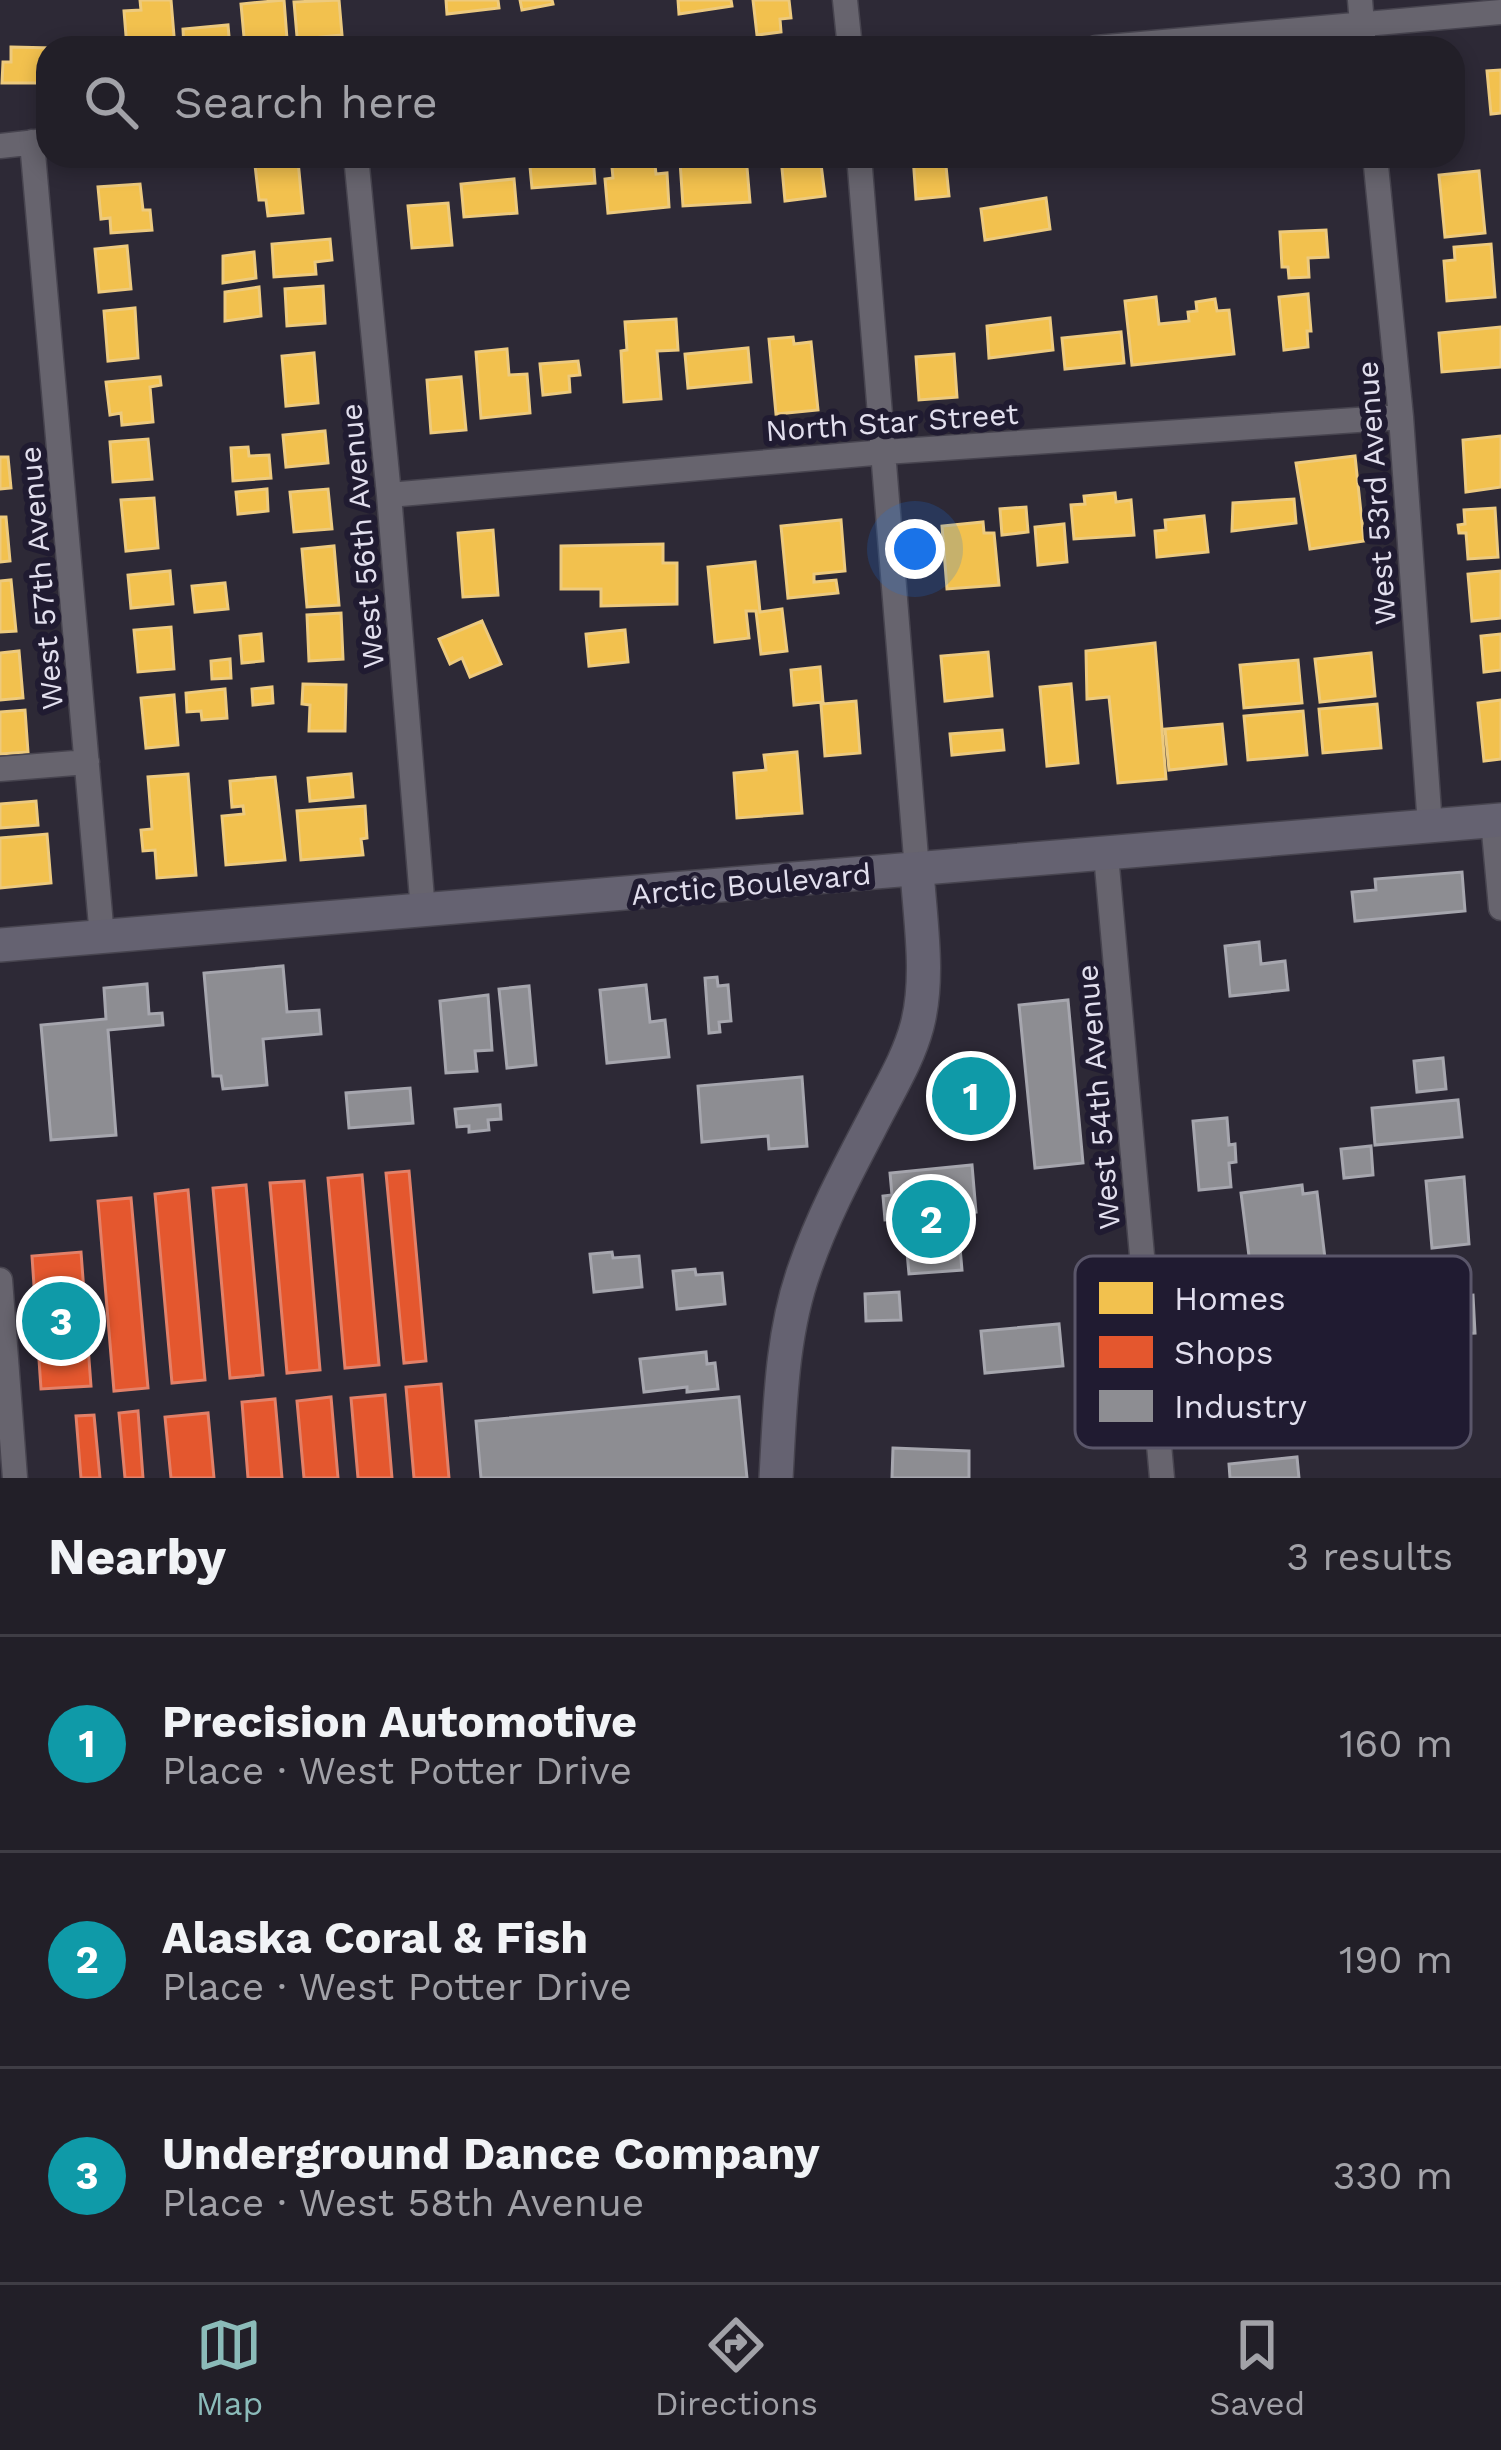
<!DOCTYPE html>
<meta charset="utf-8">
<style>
:root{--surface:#221f28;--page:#2a2730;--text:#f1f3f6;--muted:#a2a2a8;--line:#3f3d45;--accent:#8bbbb9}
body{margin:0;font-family:"Work Sans",sans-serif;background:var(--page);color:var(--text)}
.you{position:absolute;left:915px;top:549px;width:42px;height:42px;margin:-30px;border:9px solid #fff;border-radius:50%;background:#1a73e8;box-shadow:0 0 0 18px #1a73e833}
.badge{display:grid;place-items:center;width:78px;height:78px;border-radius:50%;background:var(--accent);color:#fff;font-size:39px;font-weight:700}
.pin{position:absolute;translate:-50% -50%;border:6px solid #fff;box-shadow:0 3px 12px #0006}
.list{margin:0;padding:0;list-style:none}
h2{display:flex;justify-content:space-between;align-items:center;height:156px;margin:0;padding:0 48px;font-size:51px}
h2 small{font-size:39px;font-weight:400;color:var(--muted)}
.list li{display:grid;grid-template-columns:78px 1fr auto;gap:36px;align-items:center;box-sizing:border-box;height:216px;padding:0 48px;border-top:3px solid var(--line)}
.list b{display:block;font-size:45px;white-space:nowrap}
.list p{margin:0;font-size:39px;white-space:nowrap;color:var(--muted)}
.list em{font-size:39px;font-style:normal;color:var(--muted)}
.icon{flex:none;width:66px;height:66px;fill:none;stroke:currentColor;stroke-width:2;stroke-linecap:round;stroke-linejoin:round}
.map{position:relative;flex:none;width:1501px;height:1478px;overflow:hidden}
.search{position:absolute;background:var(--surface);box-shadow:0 6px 18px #0003;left:36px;right:36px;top:36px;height:132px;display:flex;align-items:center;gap:30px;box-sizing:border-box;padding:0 42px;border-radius:36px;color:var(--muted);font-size:45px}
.sheet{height:804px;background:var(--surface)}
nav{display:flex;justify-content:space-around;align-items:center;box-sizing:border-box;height:168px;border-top:3px solid var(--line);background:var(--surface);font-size:33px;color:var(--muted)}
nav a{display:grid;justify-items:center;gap:6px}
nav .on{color:var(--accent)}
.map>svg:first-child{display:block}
.homes{fill:#f2c14e;stroke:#edca7e;stroke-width:3}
.shops{fill:#e4572e;stroke:#e38068;stroke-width:3}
.industry{fill:#8d8d92;stroke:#a6a6ae;stroke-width:3}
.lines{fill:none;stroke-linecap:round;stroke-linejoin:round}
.minor-casing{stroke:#47444f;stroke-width:27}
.major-casing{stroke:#47444f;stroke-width:36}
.minor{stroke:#67646e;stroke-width:24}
.major{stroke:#656271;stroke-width:33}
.labels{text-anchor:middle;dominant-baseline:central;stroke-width:12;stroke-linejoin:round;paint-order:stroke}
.street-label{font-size:30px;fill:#e2dfee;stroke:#201b31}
.key{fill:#201b31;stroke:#5a566a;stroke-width:3}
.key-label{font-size:33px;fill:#e2dfee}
</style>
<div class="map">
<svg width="1501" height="1478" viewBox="0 0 1501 1478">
<rect width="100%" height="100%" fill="#2d2936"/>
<path class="homes" d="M140,0h31l4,48h-48l-3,-37 17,-1z
M284,0l3,39 -22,2v7h-20l-4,-44z
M339,0l3,35 -22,2 1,11h-23l-4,-46z
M446,0h52l1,8 -52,6z
M520,0h32l1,4 -31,6z
M678,0h53l1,6 -53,8z
M753,0h36l2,18 -11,1 1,13 -24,3z
M228,25l2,23h-46l-1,-19z
M11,47l43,1h-6v35h-46l1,-21h8z
M1501,70v43l-10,1 -4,-43z
M529,156h64l2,27 -63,5z
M611,156h43l2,18 11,-1 2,34 -61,6 -3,-34 8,-1z
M703,156h43l4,46 -67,4 -3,-45 23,-2z
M755,156h65l5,40 -40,5 -4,-44 -26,3z
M913,156h32l4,40 -33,3z
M298,161l5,52 -35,3 -2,-16h-7l-4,-35z
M1479,171l6,62 -40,4 -6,-62z
M514,179l3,34 -53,4 -3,-33z
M140,184l3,26h7l2,20 -41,3 -1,-15 -9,1 -3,-32z
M1046,198l4,31 -65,11 -4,-31z
M448,203l4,42 -40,3 -4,-42z
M1326,230l2,27 -20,1 1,19 -20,1 -1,-11h-6l-2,-35z
M330,239l2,21 -17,2 1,12 -42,3 -2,-33z
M1491,244l4,53 -48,4 -3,-40 11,-1 -1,-13z
M127,246l4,43 -32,3 -4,-43z
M254,252l2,26 -33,5v-27z
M323,286l2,37 -38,3 -2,-37z
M259,287l2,29 -36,5v-29z
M1308,294l3,37h-4l1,16 -24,3 -5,-53z
M1156,297l3,27 30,-3 -1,-9 9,-1 -1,-9 19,-3 2,12 12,-1 5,44 -102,11 -7,-64z
M135,308l3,50 -30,3 -4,-50z
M1050,318l3,32 -64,8 -2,-32z
M676,319l2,31 -21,1 4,48 -37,3 -3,-51 6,-1 -2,-28z
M1501,327v40l-59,5 -3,-39z
M1121,332l3,31 -59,6 -3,-31z
M793,337l1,7 17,-2 7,68 -42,4 -7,-75z
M748,348l3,34 -63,6 -3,-34z
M507,349l2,26 18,-1 3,39 -49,5 -5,-66z
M314,353l4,50 -32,3 -4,-50z
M954,354l3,43 -38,3 -3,-43z
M578,361l2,14 -11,1 1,16 -27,3 -3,-31z
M160,377l1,8 -11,2 3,35 -31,3 -1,-12 -11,2 -4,-33z
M461,377l5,53 -35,3 -4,-53z
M325,431l3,32 -42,4 -3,-32z
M1501,436v51l-35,5 -3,-52z
M148,439l4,40 -39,3 -3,-40z
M248,447l1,9 20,-1 2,23 -38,3 -2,-33z
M1355,456l9,85 -54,8 -14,-86z
M0,457h8l3,31 -11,1z
M267,489l1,22 -30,3 -2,-22z
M328,489l4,40 -38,3 -4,-40z
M1115,493l1,9 15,-2 3,35 -60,4 -3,-34 14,-1 -1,-8z
M154,498l4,50 -32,3 -5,-51z
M1294,499l2,24 -64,8 1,-28z
M1026,507l2,25 -26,3 -2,-26z
M1495,508l3,49 -30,2 -2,-26h-7l-1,-8 7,-1 -1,-14z
M1204,516l4,36 -51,5 -2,-26 11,-1 -1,-10z
M0,517h6l4,44 -10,1z
M841,520l4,51 -31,3v8l22,-2 2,13 -50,5 -7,-72z
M983,522l1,11h10l5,52 -52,4 -5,-63z
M1064,524l3,38 -29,3 -3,-38z
M493,530l5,65 -35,2 -5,-64z
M663,544v19h14v41l-76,2v-17h-40v-43z
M334,546l5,59 -32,2 -5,-58z
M755,562l5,50 22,-3 5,42 -26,3 -5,-43h-10l3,27 -34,4 -7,-75z
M170,571l3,33 -42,4 -3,-33z
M1501,571v47l-29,3 -4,-47z
M11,580l5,51 -16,1v-51z
M225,583l3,26 -33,3 -3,-26z
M341,613l2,46 -34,2 -2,-46z
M482,621l19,43 -31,13 -8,-19 -12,6 -11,-25z
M171,627l3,42 -36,3 -4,-42z
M625,630l3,32 -39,4 -3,-32z
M261,634l2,27 -21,2 -2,-27z
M1501,634v36l-17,2 -3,-36z
M1155,643l11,136 -48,4 -9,-86 -22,2 -1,-48z
M19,651l4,47 -23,2v-47z
M988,652l4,44 -47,5 -4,-45z
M1371,653l4,43 -55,6 -5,-43z
M230,659l1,19 -19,1 -1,-18z
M1298,660l4,43 -58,5 -4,-43z
M820,667l3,35 -29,3 -3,-35z
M303,684l43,1 -1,46h-36l1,-26 -8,-1z
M1071,684l7,79 -31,3 -7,-79z
M272,687l1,16 -20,2 -1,-16z
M225,689l2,29 -25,2 -1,-9 -14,1 -1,-19z
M174,695l4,50 -32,3 -5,-50z
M1501,700v59l-17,2 -6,-58z
M856,701l4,52 -35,3 -4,-52z
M1377,704l4,44 -58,5 -4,-44z
M25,710l3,42 -28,2v-42z
M1303,711l4,44 -59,5 -4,-44z
M1222,724l4,40 -57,6 -4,-41z
M1002,730l2,20 -52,5 -2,-21z
M797,752l5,61 -65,5 -3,-45 32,-3 -2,-15z
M188,774l8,101 -39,3 -2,-28 -12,1 -2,-21 11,-1 -4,-52z
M351,774l2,23 -43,4 -2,-23z
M275,777l10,83 -59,5 -4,-49 22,-2 -1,-8 -11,1 -2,-26z
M36,801l2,24 -38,3v-24z
M365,806l2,32 -6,1 2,16 -62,5 -4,-49z
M47,834l4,49 -51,5v-50z"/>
<path class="shops" d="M409,1171l17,190 -22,2 -18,-190z
M362,1175l17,190 -34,3 -17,-190z
M304,1181l16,189 -33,3 -17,-190z
M246,1185l17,190 -33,3 -17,-190z
M188,1190l17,190 -33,3 -17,-189z
M131,1198l17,190 -34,3 -16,-190z
M81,1252l10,134 -50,3 -9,-133z
M441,1384l8,94h-35l-8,-91z
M385,1395l7,83h-34l-7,-80z
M331,1397l7,81h-34l-7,-77z
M275,1399l7,79h-34l-6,-76z
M138,1411l5,67h-18l-6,-65z
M208,1413l6,65h-43l-6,-61z
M94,1415l6,63h-19l-5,-62z"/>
<path class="industry" d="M1462,872l3,39 -110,10 -3,-29 24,-2 -1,-11z
M1259,942l2,22 24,-3 3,29 -58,6 -5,-50z
M283,966l4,46 32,-2 2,24 -58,5 4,46 -44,4 -2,-13h-8l-9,-103z
M717,977l1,9 10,-1 3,36 -12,1 1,10 -11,1 -4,-55z
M147,984l2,30 13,-1 1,12 -55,5 8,105 -65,5 -10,-115 65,-6 -2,-31z
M646,985l4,37 15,-2 4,37 -62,6 -7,-73z
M529,986l7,79 -29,3 -8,-79z
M488,995l4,55 -17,1 2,20 -31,2 -6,-72z
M1068,1000l15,163 -48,5 -16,-163z
M1443,1058l3,31 -29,3 -3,-31z
M802,1077l5,69 -38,3 -1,-13 -66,6 -4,-56z
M953 1097a18 18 0 1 1 36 0a18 18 0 1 1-36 0Z
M410,1088l3,35 -64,5 -3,-35z
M1458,1100l4,37 -87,8 -3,-37z
M500,1105l1,14 -13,1 1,10 -20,2v-6l-12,1 -2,-18z
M1227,1118l2,27 6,-1 1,18 -7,1 2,24 -32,3 -6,-69z
M1371,1146l2,29 -29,3 -3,-29z
M972,1165l4,47 -19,1 5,57 -53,4 -5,-55 -19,1 -2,-24 9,-1 -2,-22z
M1464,1177l5,67 -37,4 -6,-67z
M1302,1185l1,9 14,-2 10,83 -38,5 -1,-6 -9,1 3,24 -14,2 2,10 -15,2 3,22 -59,8 -5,-38 54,-7 -4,-26h7l-10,-79z
M612,1252l1,6 26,-2 3,31 -48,5 -4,-38z
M695,1269l1,6 26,-2 3,31 -48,5 -4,-38z
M1443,1280l1,17 29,-2 2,38 -56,3 -4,-54z
M899,1292l2,28 -35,1 -1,-27z
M1059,1324l4,42 -78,7 -4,-42z
M706,1352l1,12 8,-1 3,26 -31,3v-5l-43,5 -4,-33z
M739,1397l8,81h-266l-5,-57z
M893,1448l76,3v27h-77z
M1297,1457l2,21h-69l-1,-14z"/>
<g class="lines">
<g class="minor-casing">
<path id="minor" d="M845,0l5,48
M1360,0l4,48
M1096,48l405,-36
M32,142l70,795
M0,146l45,-5
M356,156l33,339 34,416
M859,156l58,714
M1375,156l26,261 29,409
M389,495l496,-43 516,-35
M0,769l87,-7
M1493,821l8,87
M1106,855l56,623
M0,1280l15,198"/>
</g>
<g class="major-casing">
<path id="major" d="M0,945l1501,-125
M776,1478c4,-69 5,-144 29,-210 19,-55 47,-106 74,-158 14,-27 30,-54 38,-84 13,-49 3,-106 0,-156"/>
</g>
<use href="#minor" class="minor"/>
<use href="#major" class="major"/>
</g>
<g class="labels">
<g class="street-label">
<text transform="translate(892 422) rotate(-4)">North Star Street</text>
<text transform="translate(1376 493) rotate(-94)">West 53rd Avenue</text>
<text transform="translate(362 536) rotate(-95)">West 56th Avenue</text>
<text transform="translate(41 578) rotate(-95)">West 57th Avenue</text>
<text transform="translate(751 884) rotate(-5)">Arctic Boulevard</text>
<text transform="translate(1098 1097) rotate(-95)">West 54th Avenue</text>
</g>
</g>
<rect x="1075" y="1256" width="396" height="192" rx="18" class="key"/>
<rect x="1099" y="1282" width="54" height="32" fill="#f2c14e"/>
<rect x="1099" y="1336" width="54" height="32" fill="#e4572e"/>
<rect x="1099" y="1390" width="54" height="32" fill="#8d8d92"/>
<g class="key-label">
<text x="1174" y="1310">Homes</text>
<text x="1174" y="1364">Shops</text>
<text x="1174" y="1418">Industry</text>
</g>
</svg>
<div class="you"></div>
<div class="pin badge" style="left:971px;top:1096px;background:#0f9aa8">1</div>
<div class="pin badge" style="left:931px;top:1219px;background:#0f9aa8">2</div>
<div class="pin badge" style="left:61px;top:1321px;background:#0f9aa8">3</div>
<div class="search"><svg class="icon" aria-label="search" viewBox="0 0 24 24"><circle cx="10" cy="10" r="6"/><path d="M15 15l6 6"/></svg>Search here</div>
</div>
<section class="sheet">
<h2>Nearby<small>3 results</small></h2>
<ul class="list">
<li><span class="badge" style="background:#0f9aa8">1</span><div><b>Precision Automotive</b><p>Place · West Potter Drive</p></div><em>160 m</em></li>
<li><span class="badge" style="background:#0f9aa8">2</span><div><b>Alaska Coral &amp; Fish</b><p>Place · West Potter Drive</p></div><em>190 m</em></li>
<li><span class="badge" style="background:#0f9aa8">3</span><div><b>Underground Dance Company</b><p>Place · West 58th Avenue</p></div><em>330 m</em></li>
</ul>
</section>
<nav>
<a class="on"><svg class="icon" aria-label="map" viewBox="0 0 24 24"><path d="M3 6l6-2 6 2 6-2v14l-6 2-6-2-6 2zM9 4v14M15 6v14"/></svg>Map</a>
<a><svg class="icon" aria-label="directions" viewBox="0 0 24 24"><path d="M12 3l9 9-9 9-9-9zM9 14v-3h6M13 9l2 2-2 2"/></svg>Directions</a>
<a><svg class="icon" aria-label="saved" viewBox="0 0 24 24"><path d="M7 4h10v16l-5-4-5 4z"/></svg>Saved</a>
</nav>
